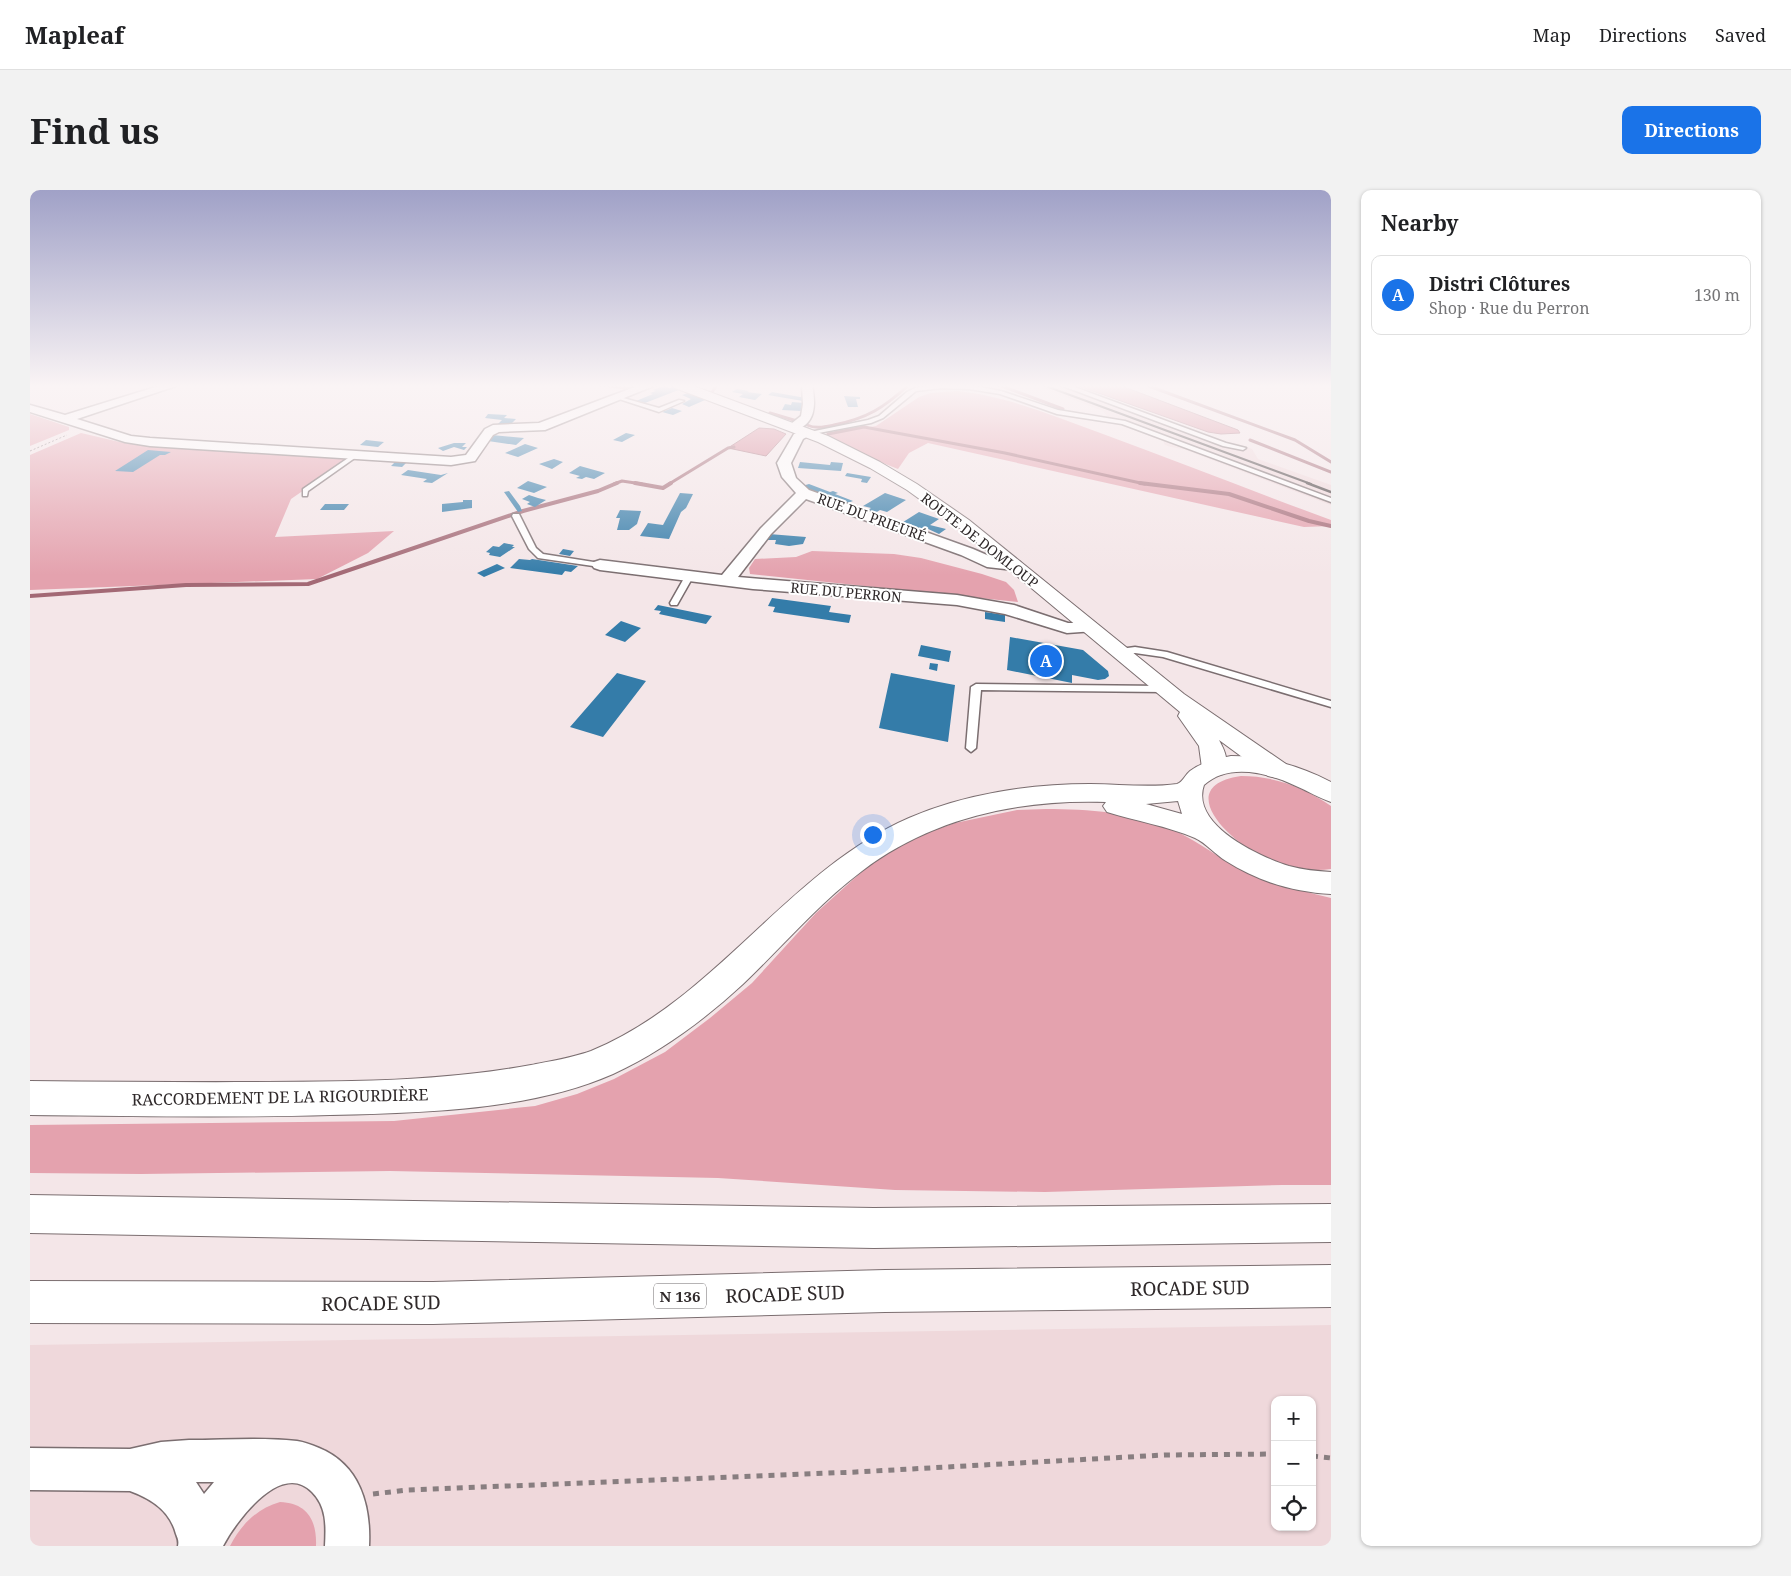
<!DOCTYPE html>
<meta charset="utf-8">
<style>
:root{--surface:#fff;--page:#f2f2f2;--text:#202124;--muted:#757577;--line:#e0e0e0;--accent:#1a73e8}
body{margin:0;font-family:"Noto Serif",serif;background:var(--page);color:var(--text)}
.controls{position:absolute;right:15px;bottom:15px;display:grid;overflow:hidden;border-radius:10px;box-shadow:0 1px 4px #0004}
.controls button{width:45px;height:45px;display:grid;place-items:center;padding:0;border:0;border-bottom:1px solid var(--line);background:var(--surface);color:var(--text);font:25px sans-serif}
.you{position:absolute;left:842px;top:644px;width:18px;height:18px;margin:-12px;border:4px solid #fff;border-radius:50%;background:#1a73e8;box-shadow:0 0 0 8px #1a73e833}
.badge{display:grid;place-items:center;width:32px;height:32px;border-radius:50%;background:var(--accent);color:#fff;font-size:16px;font-weight:700}
.pin{position:absolute;translate:-50% -50%;border:2px solid #fff;box-shadow:0 1px 5px #0006}
.list{margin:0;padding:0;list-style:none}
h2{display:flex;justify-content:space-between;align-items:center;height:65px;margin:0;padding:0 20px;font-size:21px}
h2 small{font-size:16px;font-weight:400;color:var(--muted)}
.list li{display:grid;grid-template-columns:32px 1fr auto;gap:15px;align-items:center;box-sizing:border-box;height:80px;margin:0 10px 10px;padding:0 10px;border:1px solid var(--line);border-radius:10px}
.list b{display:block;font-size:19px;white-space:nowrap}
.list p{margin:0;font-size:16px;white-space:nowrap;color:var(--muted)}
.list em{font-size:16px;font-style:normal;color:var(--muted)}
.icon{flex:none;width:28px;height:28px;fill:none;stroke:currentColor;stroke-width:2;stroke-linecap:round;stroke-linejoin:round}
.map{position:relative;flex:none;width:1301px;height:1356px;overflow:hidden;border-radius:10px}
header{display:flex;align-items:center;gap:30px;box-sizing:border-box;height:70px;padding:0 25px;background:var(--surface);border-bottom:1px solid var(--line)}
header strong{font-size:24px}
nav{display:flex;gap:28px;margin-inline-start:auto;font-size:18px}
.intro{display:flex;align-items:center;justify-content:space-between;box-sizing:border-box;height:120px;padding:0 30px}
h1{margin:0;font-size:35px}
.button{padding:12px 22px;border-radius:10px;background:var(--accent);color:#fff;font-size:18px;font-weight:700}
main{display:flex;gap:30px;padding:0 30px}
aside{flex:1;background:var(--surface);border-radius:10px;box-shadow:0 1px 4px #0004}
.map>svg:first-child{display:block}
.built{fill:#efd8db;fill-rule:evenodd}
.green{fill:#e4a2ae}
.water{fill:#d58595;stroke:#a36975}
.lines{fill:none;stroke-linecap:round;stroke-linejoin:round}
.stream-far1{stroke:#a36975;stroke-width:3}
.stream{stroke:#a36975;stroke-width:4}
.building{fill:#347ca9}
.service-casing{stroke:#7b6e70;stroke-width:3}
.minor-casing{stroke:#7b6e70;stroke-width:3}
.tertiary-casing{stroke:#7b6e70;stroke-width:2}
.secondary-casing{stroke:#7b6e70;stroke-width:2}
.trunk-casing{stroke:#7b6e70;stroke-width:2}
.path-far1{stroke:#887e80;stroke-width:1;stroke-dasharray:2 2;stroke-linecap:butt}
.path{stroke:#887e80;stroke-width:5;stroke-dasharray:6 6;stroke-linecap:butt}
.service{fill:#fff;fill-rule:evenodd}
.minor{fill:#fff;fill-rule:evenodd}
.tertiary{fill:#fff;fill-rule:evenodd}
.secondary{fill:#fff;fill-rule:evenodd}
.trunk{fill:#fff;fill-rule:evenodd}
.rail-far1{stroke:#443d3e;stroke-width:2}
.rail{stroke:#443d3e;stroke-width:2.5}
.labels{text-anchor:middle;dominant-baseline:central;stroke-width:4;stroke-linejoin:round;paint-order:stroke}
.far-street-label{font-size:14px;fill:#2f292a;stroke:#fff}
.shield{fill:#fff;stroke:#6d696a;stroke-width:1}
.shield-label{font-size:15px;font-weight:bold;fill:#2f292a}
.street-label{font-size:16px;fill:#2f292a;stroke:#fff}
.near-street-label{font-size:19px;fill:#2f292a;stroke:#fff}
</style>
<header>
<strong>Mapleaf</strong>
<nav><a>Map</a><a>Directions</a><a>Saved</a></nav>
</header>
<div class="intro"><h1>Find us</h1><a class="button">Directions</a></div>
<main>
<div class="map">
<svg width="1301" height="1356" viewBox="0 0 1301 1356">
<rect width="100%" height="100%" fill="#f4e6e8"/>
<path class="built" d="M1004,195h23l149,55 29,3 17,6 6,10 73,26v20l-148,-56 -12,-2 -6,-2 -2,-4 -51,-19 -9,-11z
M1301,1135v221h-1301v-201zM1245,1210h37v127h-37z"/>
<path class="green" d="M927,201c51,5 98,26 146,43 76,28 152,58 228,86v6l-27,1 -376,-84 -19,10 -11,16 -83,-33 61,-10 43,-29 12,-4z
M0,224l39,13v3l-39,16z
M51,243l43,10 225,16 -58,40 -16,38 119,-6 -26,22 -51,26 -287,11v-135z
M782,361l82,3 27,4 61,16 24,8 8,8 4,12 -268,-28 -1,-6 6,-9 41,-2z
M1211,586c33,0 63,11 90,30v63c-24,4 -50,-4 -71,-14 -32,-15 -87,-69 -19,-79z
M1016,619c43,0 87,3 127,21 21,9 37,22 57,33 32,17 66,27 101,35v287h-49l-237,7 -150,-2 -177,-12 -328,-7 -249,3 -111,-1v-48l364,-4 141,-15 42,-12 37,-15 51,-27 45,-34 42,-35 64,-70 51,-46 26,-18 27,-14 35,-12 62,-13z
M250,1312c27,1 37,18 36,44h-86c11,-21 26,-37 50,-44z"/>
<path class="water" d="M1046,195h43l119,45 2,3 -19,1 -13,-2z
M729,238l15,1 12,5 -20,22 -38,-8z"/>
<g class="lines">
<path class="stream-far1" d="M570,195l35,4
M969,195l64,24
M1116,195l149,55 36,22
M680,205l7,-10
M740,223l27,8
M777,235c9,4 17,2 27,0 34,-7 49,-17 75,-40
M798,244l36,-7 141,26 140,31
M1220,250l81,32
M584,294l8,-3 20,3
M639,294l59,-36 6,-1"/>
<path class="stream" d="M605,293l28,5 8,-5
M1110,293l89,11 80,27 22,5
M0,406l156,-11 122,-1 215,-73 75,-20 19,-8"/>
</g>
<path class="building" d="M633,196l7,2 4,-2 7,3 -36,14 -9,-2 17,-7 -3,-1 6,-2 -3,-1z
M707,199l12,2 -2,1 15,2 -7,6 -16,-3 4,-3 -11,-2z
M742,202l34,6 -3,3 -35,-6z
M658,203l17,7 -16,7 -7,-3 9,-5 -9,-4z
M814,206l16,1v2h-4l2,8h-10z
M762,212l12,1 -2,8 -20,-1 3,-6 6,1z
M642,218l10,3 -9,4 -11,-3z
M458,224l19,1 -3,3 12,1 -6,6 -12,-1 4,-4 -17,-2z
M596,243l9,2 -13,7 -9,-2z
M462,245l32,3 -8,7 -28,-4z
M336,250l18,2 -6,5 -18,-2z
M424,253h12l-4,4h5l-3,3 -10,-3 -11,4 -5,-3z
M495,254l13,4 -20,9 -13,-4z
M118,260l23,2 -6,3h-5l-27,17 -18,-1z
M524,269l9,3 -11,7 -13,-5z
M366,271l11,1 -5,5 -11,-1z
M770,272l30,3 1,-3 12,1 -2,8 -43,-3z
M550,276l25,7 -11,6 -8,-2 -4,2 -6,-1 4,-2 -11,-3z
M378,280l33,5 7,-2 -16,10 -9,-1 4,-3 -26,-4z
M817,283l24,4 -4,6 -6,-1 1,-3 -17,-3z
M498,291l19,6 -13,6 -17,-5z
M779,294l21,8 3,-1 5,2 -3,1 18,7 -8,3 -37,-14 -6,-4z
M479,301l11,15 2,5 -4,1 -14,-20z
M650,303l13,1 -7,14 -5,4 -12,27 -29,-3 8,-13 15,2z
M855,303l21,7 -19,12 -7,-2 -8,5 -7,-3 6,-4 -8,-2z
M499,305l9,3 8,2 -11,7 -8,-3 3,-2 -8,-3z
M433,310h9v8l-30,4v-8l21,-2z
M295,314h24l-5,6h-24z
M590,320l21,1 -4,13 -8,6h-12l3,-12h-4z
M889,322l20,7 -9,6 16,4 -7,5 -13,-6 -6,3 -20,-7z
M739,344l37,3 -3,7 -14,2 -14,-2 1,-4h-10z
M474,353l10,2 -2,2h3l-15,10 -11,-2 1,-2 -4,-1 7,-6 6,1z
M533,359l11,2 -4,5 -11,-2z
M489,369l11,1 2,-1 46,7 -7,6 -6,-1 -3,4 -52,-7z
M467,374l8,4 -21,9 -7,-4z
M742,408l59,8 -2,6 22,3 -2,8 -76,-11 2,-5 -7,-1z
M628,415l54,11 -6,8 -47,-10 2,-3 -7,-1z
M955,422l20,3v7l-20,-3z
M591,431l20,7 -16,14 -20,-7z
M980,447l73,13 25,21 1,5 -4,3 -7,1 -26,-5v8l-65,-13z
M891,455l30,6 -2,11 -31,-6z
M900,473l8,1 -1,7 -8,-2z
M587,483l29,8 -43,56 -33,-10z
M861,483l64,12 -7,57 -69,-14z"/>
<g class="lines">
<g class="service-casing">
<path id="service" d="M905,195h34l32,6 57,19 67,11 206,77v4l-209,-78 -65,-10 -57,-20 -31,-5 -28,-1 -25,3 -33,27 -12,5 -63,12 -3,-2 63,-13 11,-4 28,-24 8,-4z
M1030,195h9l157,58 20,5 -3,2 -20,-4z
M586,206l43,12 20,-8 5,1 -25,11 -43,-14z
M324,264l5,1 -51,36 -1,5h-4v-7z
M483,324h6l17,34 7,6 57,9 4,2 -4,2 -62,-9 -9,-9 -17,-33z
M657,383l7,2 -17,30h-6l-1,-2z
M1105,457l32,5 164,49v6l-168,-50 -28,-4 -15,2 -5,-3 5,-3z
M946,494l188,2 5,3 -5,3 -183,-2 -5,58 -5,4 -5,-4 5,-61z"/>
</g>
<g class="minor-casing">
<path id="minor" d="M132,195h17l-102,34 54,17 19,2 301,19 15,-2 19,-26 8,-4 46,-2 101,-38h16l-111,45 -46,2 -6,3 -18,26 -24,4 -301,-19 -25,-4 -95,-30v-7l35,10z
M772,195h10c4,20 4,40 -19,46l-6,-4 14,-11 2,-12z
M778,239l6,4 -11,6 -12,24 5,15 13,12 164,59 23,10 24,3 2,3 -2,3 -6,2 -27,-3 -26,-12 -155,-56 -35,35 -33,43 219,18 57,10 54,18h27l3,4 -3,4 -28,2 -62,-19 -48,-9 -204,-16 -153,-19 -6,-2 -2,-3 2,-3 6,-2 122,15 39,-47 35,-35 -14,-16 -5,-14 17,-29z
M159,1250c35,0 73,-3 108,1 7,1 15,4 22,7 41,17 52,57 50,98h-44c1,-20 2,-39 -13,-54 -31,-32 -76,29 -89,54h-45c1,-5 0,-7 -2,-12 -6,-23 -24,-35 -46,-43l-100,-1v-42l100,1 31,-7zM166,1292h18l-10,12z"/>
</g>
<g class="tertiary-casing">
<path id="tertiary" d="M643,195h18l137,51 52,26 37,22 52,36 215,174 102,70 3,6 -3,6 -9,2 -9,-2 -49,-36c6,11 11,22 4,34l-9,2 -9,-2 -3,-6 -3,-22 -21,-30 2,-4 -223,-186 -50,-36 -37,-22 -52,-26 -143,-54z"/>
</g>
<g class="secondary-casing">
<path id="secondary" d="M1201,566c35,0 69,10 100,26v20c-12,-4 -23,-11 -35,-16 -27,-13 -67,-24 -92,-1 -14,40 56,72 85,81 14,4 28,5 42,6v22c-37,-2 -74,-13 -105,-33 -10,-6 -20,-18 -31,-23 -28,-12 -59,-17 -88,-26l-4,-6 3,-4c-87,-3 -175,16 -244,69 -44,33 -80,76 -119,113 -39,36 -82,68 -130,90 -84,37 -192,39 -283,41 -100,3 -200,1 -300,0v-34c107,1 215,2 322,0 60,-1 119,-5 179,-16 20,-4 40,-7 60,-14 126,-52 195,-179 318,-233 55,-24 121,-34 181,-34 29,0 58,4 87,0 6,-2 8,-9 13,-13 12,-9 27,-12 41,-15zM1148,611l4,13 -36,-10z"/>
</g>
<g class="trunk-casing">
<path id="trunk" d="M0,1005l844,13 457,-4v38l-457,6 -844,-15z
M1301,1075v42l-446,5 -452,12 -403,-1v-42l403,1 452,-12z"/>
</g>
<path class="path-far1" d="M0,261l37,-16"/>
<path class="path" d="M1282,1266l19,2
M343,1304l35,-4 448,-18 308,-17 111,-1"/>
<use href="#service" class="service"/>
<use href="#minor" class="minor"/>
<use href="#tertiary" class="tertiary"/>
<use href="#secondary" class="secondary"/>
<use href="#trunk" class="trunk"/>
<path class="rail-far1" d="M1013,195l268,99"/>
<path class="rail" d="M1277,293l24,9"/>
</g>
<linearGradient id="sky" x2="0" y2="1"><stop stop-color="#a0a1c7"/><stop offset="0.51" stop-color="#faf4f5"/><stop offset="1" stop-color="#faf4f5" stop-opacity="0"/></linearGradient>
<rect width="1301" height="385" fill="url(#sky)"/>
<g class="labels">
<g class="far-street-label">
<text transform="translate(842 327) rotate(20)">RUE DU PRIEURÉ</text>
<text transform="translate(950 350) rotate(38)">ROUTE DE DOMLOUP</text>
<text transform="translate(816 402) rotate(5)">RUE DU PERRON</text>
</g>
<rect class="shield" x="624" y="1093.5" width="52" height="25" rx="4"/>
<g class="shield-label">
<text x="650" y="1106">N 136</text>
</g>
<g class="street-label">
<text transform="translate(250 907) rotate(-1)">RACCORDEMENT DE LA RIGOURDIÈRE</text>
</g>
<g class="near-street-label">
<text transform="translate(1160 1098) rotate(-1)">ROCADE SUD</text>
<text transform="translate(755 1104) rotate(-2)">ROCADE SUD</text>
<text transform="translate(351 1113) rotate(-1)">ROCADE SUD</text>
</g>
</g>
</svg>
<div class="controls">
<button>+</button>
<button>−</button>
<button><svg class="icon" aria-label="locate" viewBox="0 0 24 24"><circle cx="12" cy="12" r="6"/><path d="M12 2v4M12 18v4M2 12h4M18 12h4"/></svg></button>
</div>
<div class="you"></div>
<div class="pin badge" style="left:1016px;top:471px">A</div>
</div>
<aside>
<h2>Nearby<small></small></h2>
<ul class="list">
<li><span class="badge">A</span><div><b>Distri Clôtures</b><p>Shop · Rue du Perron</p></div><em>130 m</em></li>
</ul>
</aside>
</main>
